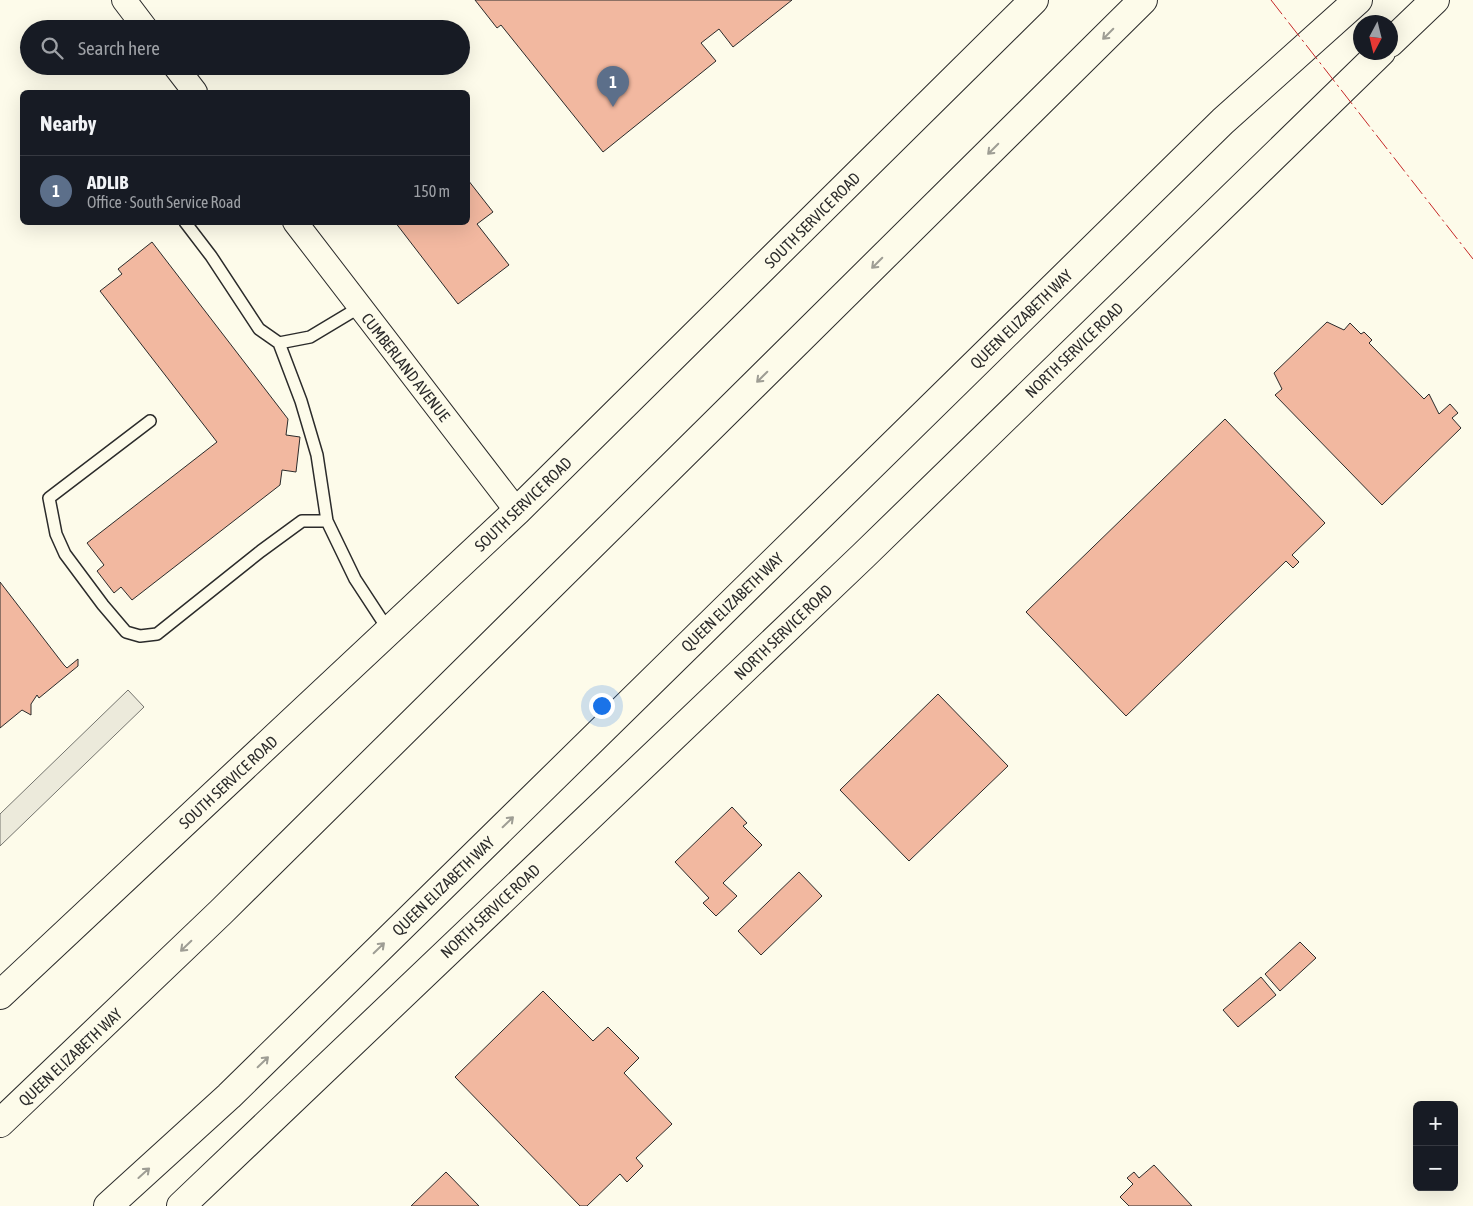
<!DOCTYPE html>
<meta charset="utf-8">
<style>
:root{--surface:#171b24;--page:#242831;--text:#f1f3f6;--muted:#9ea1a6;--line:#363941;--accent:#7c3aed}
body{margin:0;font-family:"Asap Condensed",sans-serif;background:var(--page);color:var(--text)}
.controls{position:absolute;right:15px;bottom:15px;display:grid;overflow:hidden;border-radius:8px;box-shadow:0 5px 20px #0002}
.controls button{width:45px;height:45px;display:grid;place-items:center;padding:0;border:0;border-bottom:1px solid var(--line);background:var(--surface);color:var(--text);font:25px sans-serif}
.compass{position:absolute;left:1353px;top:15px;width:45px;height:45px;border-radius:50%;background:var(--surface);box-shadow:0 5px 20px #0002;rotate:187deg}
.you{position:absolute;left:601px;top:705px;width:18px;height:18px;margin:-12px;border:4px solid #fff;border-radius:50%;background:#1a73e8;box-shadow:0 0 0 8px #1a73e833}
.badge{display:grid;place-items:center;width:32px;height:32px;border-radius:50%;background:var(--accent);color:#fff;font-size:16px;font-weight:700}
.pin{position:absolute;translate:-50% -41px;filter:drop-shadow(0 1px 2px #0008)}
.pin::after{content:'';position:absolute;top:26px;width:18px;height:15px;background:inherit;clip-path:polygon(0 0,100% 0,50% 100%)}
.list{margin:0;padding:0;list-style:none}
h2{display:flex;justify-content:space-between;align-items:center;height:65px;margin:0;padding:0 20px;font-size:21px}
h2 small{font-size:16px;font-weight:400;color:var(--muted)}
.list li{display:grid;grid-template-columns:32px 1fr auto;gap:15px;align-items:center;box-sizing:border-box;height:70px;padding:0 20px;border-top:1px solid var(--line)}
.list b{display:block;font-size:19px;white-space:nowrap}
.list p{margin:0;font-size:16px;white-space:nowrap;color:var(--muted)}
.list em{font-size:16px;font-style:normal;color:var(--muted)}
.icon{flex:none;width:28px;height:28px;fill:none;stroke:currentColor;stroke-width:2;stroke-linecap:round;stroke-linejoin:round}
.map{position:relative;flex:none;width:1473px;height:1206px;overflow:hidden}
.search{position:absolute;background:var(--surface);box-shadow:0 5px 20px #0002;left:20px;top:20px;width:450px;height:55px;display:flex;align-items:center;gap:12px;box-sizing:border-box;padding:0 18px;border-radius:28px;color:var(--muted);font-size:19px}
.panel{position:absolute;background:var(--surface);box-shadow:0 5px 20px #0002;left:20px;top:90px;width:450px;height:135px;border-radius:8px}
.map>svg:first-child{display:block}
.parking{fill:#eceadb;stroke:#74746e}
.building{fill:#f2b8a0;stroke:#2b2b2b}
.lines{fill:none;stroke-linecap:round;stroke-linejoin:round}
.service-casing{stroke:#2b2b2b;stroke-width:14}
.minor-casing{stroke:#2b2b2b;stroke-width:26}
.tertiary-casing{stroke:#2b2b2b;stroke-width:30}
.motorway-casing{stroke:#2b2b2b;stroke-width:30}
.service{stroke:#fdfbea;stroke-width:11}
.minor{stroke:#fdfbea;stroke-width:24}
.tertiary{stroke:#fdfbea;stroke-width:28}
.motorway{stroke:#fdfbea;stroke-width:28}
.power{stroke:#c62828;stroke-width:1;stroke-dasharray:18 4 2.5 4;stroke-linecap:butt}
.oneway{stroke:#9e9d94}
.labels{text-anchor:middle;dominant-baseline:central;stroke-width:4;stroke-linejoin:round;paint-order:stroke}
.street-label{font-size:16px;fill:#2b2b2b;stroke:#fdfbea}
</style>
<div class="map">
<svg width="1473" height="1206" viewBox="0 0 1473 1206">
<rect width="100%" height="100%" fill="#fdfbea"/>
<path class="parking" d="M128,690l16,17 -144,139v-32z"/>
<path class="building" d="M475,0h317l-59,47 -14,-18 -18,14 15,18 -113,91 -102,-127 -4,3z
M468,180l25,32 -16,12 32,41 -51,39 -63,-82h73z
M152,242l136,177 -2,16 14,2 -4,35 -14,-2 -2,15 -148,115 -11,-13 -7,6 -17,-22 7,-6 -17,-22 130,-101 -117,-151 22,-17 -4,-5z
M1327,322l17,8 6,-7 11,11 3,-2 8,8 -3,3 55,56 5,-5 10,20 11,-10 8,9 -6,5 9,10 -79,77 -107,-110 7,-6 -8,-16z
M1225,419l100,104 -33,32 7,7 -6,6 -7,-7 -160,155 -100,-104z
M0,582l64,83 3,3 11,-9v7l-39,32 -2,-3 -6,9v11l-9,-5 -22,18z
M938,694l70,72 -99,95 -69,-71z
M732,807l15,16 -4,3 19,19 -39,38 14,13 -21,20 -13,-13 6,-5 -34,-36z
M799,872l23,24 -61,59 -23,-24z
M1300,942l16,16 -36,33 -15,-17z
M1261,977l15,18 -38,32 -15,-17z
M543,991l50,50 15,-14 31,31 -15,15 48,51 -36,34 7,8 -16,16 -7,-8 -33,32h-7l-125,-129z
M1154,1165l38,41h-63l-9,-9 13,-13 -6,-6 7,-6 5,6z
M446,1172l33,34h-68z"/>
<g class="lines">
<g class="service-casing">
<path id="service" d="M185,222l26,34 48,73 20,14 31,-6 50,-30
M279,343l22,58 16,54 10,66
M150,421l-101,77 7,36 9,20 38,51 23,27 14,4 17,-2 104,-83 41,-30h25l28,58 34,52"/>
</g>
<g class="minor-casing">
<path id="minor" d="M124,0l22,29
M175,66l20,26
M295,222l222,289"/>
</g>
<g class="tertiary-casing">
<path id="tertiary" d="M1390,43l45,-43
M0,995l517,-484 517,-511
M181,1206l682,-650 518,-504"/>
</g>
<g class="motorway-casing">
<path id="motorway" d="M0,1123l221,-211 922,-912
M108,1206l121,-110 994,-975 135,-121"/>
</g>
<use href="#service" class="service"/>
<use href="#minor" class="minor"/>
<use href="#tertiary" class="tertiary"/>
<use href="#motorway" class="motorway"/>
<path class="power" d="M1271,0l202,259"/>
</g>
<defs><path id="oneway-shaft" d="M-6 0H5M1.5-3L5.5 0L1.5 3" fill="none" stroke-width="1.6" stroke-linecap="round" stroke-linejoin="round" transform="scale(1.25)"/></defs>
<g class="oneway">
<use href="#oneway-shaft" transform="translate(1108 34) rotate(135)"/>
<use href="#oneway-shaft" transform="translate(993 149) rotate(135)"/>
<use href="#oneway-shaft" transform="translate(877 263) rotate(135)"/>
<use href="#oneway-shaft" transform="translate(762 377) rotate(135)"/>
<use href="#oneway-shaft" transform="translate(508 822) rotate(-44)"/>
<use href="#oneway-shaft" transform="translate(186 946) rotate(136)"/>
<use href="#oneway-shaft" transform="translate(379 948) rotate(-44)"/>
<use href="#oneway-shaft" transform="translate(263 1062) rotate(-44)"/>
<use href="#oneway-shaft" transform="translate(144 1173) rotate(-42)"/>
</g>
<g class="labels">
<g class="street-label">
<text transform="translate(812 220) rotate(-45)">SOUTH SERVICE ROAD</text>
<text transform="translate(1021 319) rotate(-44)">QUEEN ELIZABETH WAY</text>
<text transform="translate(1074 350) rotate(-44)">NORTH SERVICE ROAD</text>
<text transform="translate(406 367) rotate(52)">CUMBERLAND AVENUE</text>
<text transform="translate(523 504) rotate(-44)">SOUTH SERVICE ROAD</text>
<text transform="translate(732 602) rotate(-44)">QUEEN ELIZABETH WAY</text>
<text transform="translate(783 632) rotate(-44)">NORTH SERVICE ROAD</text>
<text transform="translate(228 782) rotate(-43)">SOUTH SERVICE ROAD</text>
<text transform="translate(443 886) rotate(-44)">QUEEN ELIZABETH WAY</text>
<text transform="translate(490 911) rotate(-43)">NORTH SERVICE ROAD</text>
<text transform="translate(70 1057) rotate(-43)">QUEEN ELIZABETH WAY</text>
</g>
</g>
</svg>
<div class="controls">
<button>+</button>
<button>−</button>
</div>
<svg class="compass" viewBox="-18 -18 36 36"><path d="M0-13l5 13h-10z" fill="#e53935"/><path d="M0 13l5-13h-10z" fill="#9ea1a6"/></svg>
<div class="you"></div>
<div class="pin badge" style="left:613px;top:107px;background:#5c6f8a">1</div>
<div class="search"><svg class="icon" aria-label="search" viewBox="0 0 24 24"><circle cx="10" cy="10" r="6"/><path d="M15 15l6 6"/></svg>Search here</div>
<section class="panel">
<h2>Nearby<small></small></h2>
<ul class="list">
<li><span class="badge" style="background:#5c6f8a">1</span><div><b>ADLIB</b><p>Office · South Service Road</p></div><em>150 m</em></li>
</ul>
</section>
</div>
